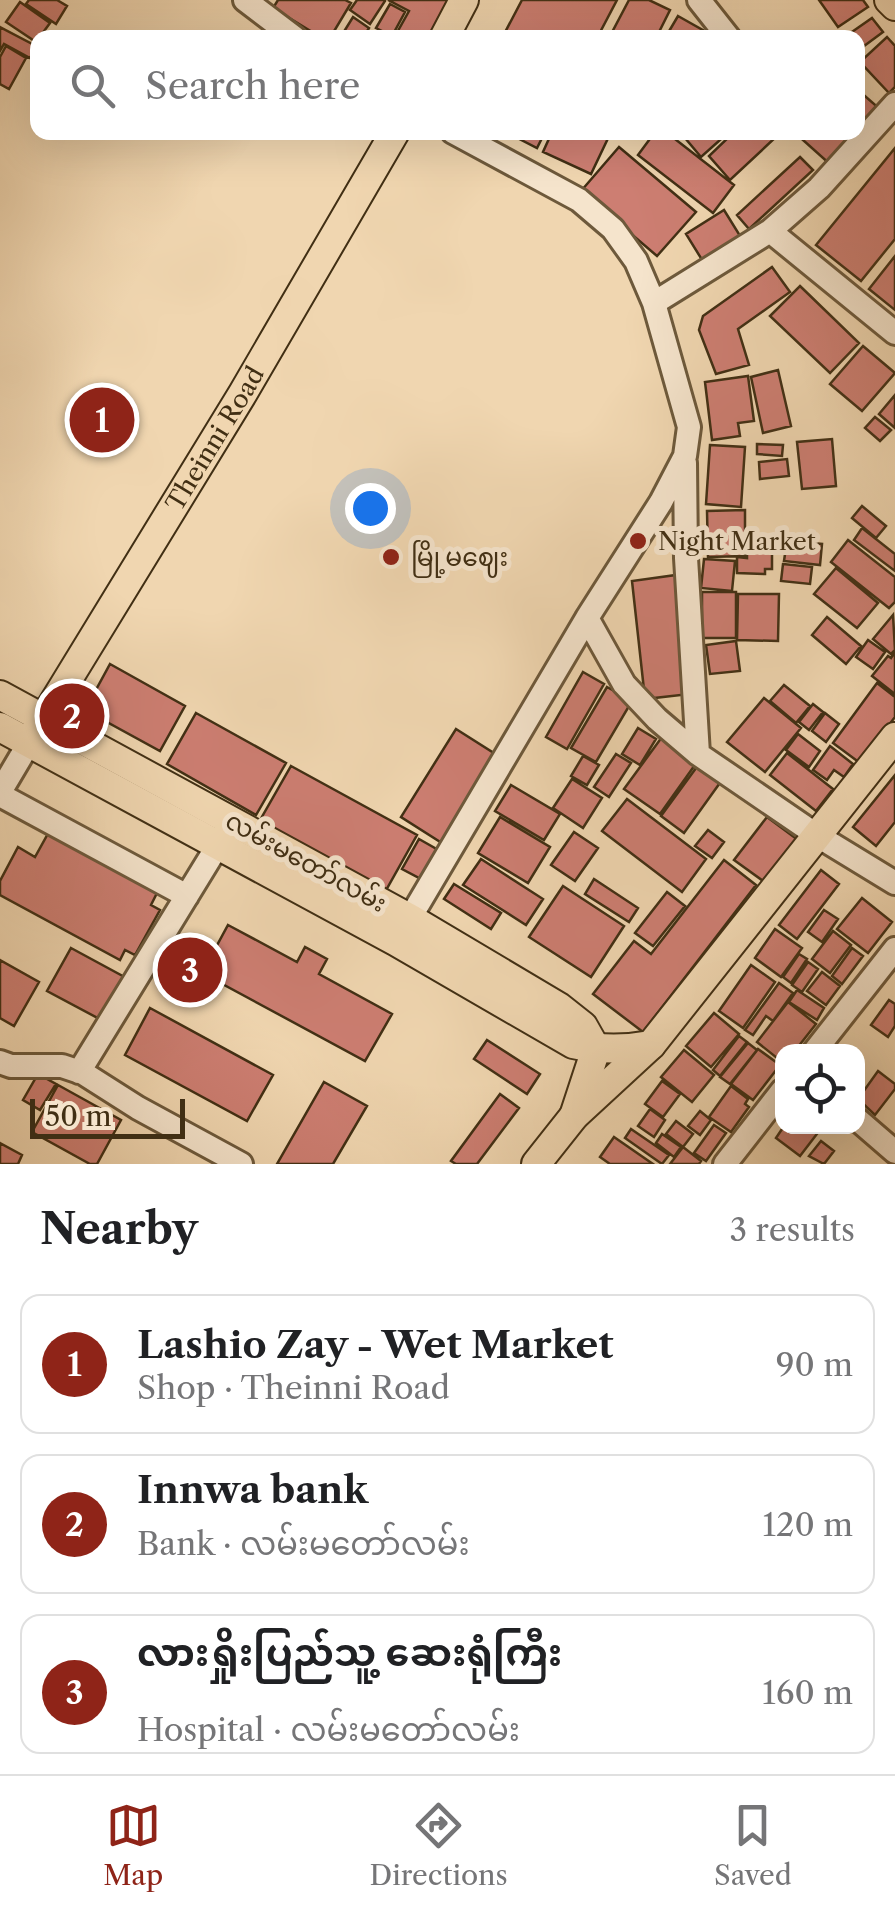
<!DOCTYPE html>
<meta charset="utf-8">
<style>
:root{--surface:#fff;--page:#f2f2f2;--text:#202124;--muted:#757577;--line:#e0e0e0;--accent:#8f2418}
body{margin:0;font-family:"Libre Caslon Text","Noto Sans Myanmar",serif;background:var(--page);color:var(--text)}
.controls{position:absolute;right:30px;bottom:30px;display:grid;overflow:hidden;border-radius:20px;box-shadow:0 10px 40px #0002}
.controls button{width:90px;height:90px;display:grid;place-items:center;padding:0;border:0;border-bottom:2px solid var(--line);background:var(--surface);color:var(--text);font:50px sans-serif}
.scale{position:absolute;left:30px;bottom:25px;width:155px;box-sizing:border-box;padding-left:10px;border:5px solid #412f14;border-top:0;font-size:28px;line-height:35px;white-space:nowrap;color:#412f14;-webkit-text-stroke:8px #f5e4cc;paint-order:stroke}
.you{position:absolute;left:370px;top:508px;width:35px;height:35px;margin:-25px;border:8px solid #fff;border-radius:50%;background:#1a73e8;box-shadow:0 0 0 15px #1a73e833}
.badge{display:grid;place-items:center;width:65px;height:65px;border-radius:50%;background:var(--accent);color:#fff;font-size:32px;font-weight:700}
.pin{position:absolute;translate:-50% -50%;border:5px solid #fff;box-shadow:0 2px 10px #0006}
.list{margin:0;padding:0;list-style:none}
h2{display:flex;justify-content:space-between;align-items:center;height:130px;margin:0;padding:0 40px;font-size:42px}
h2 small{font-size:32px;font-weight:400;color:var(--muted)}
.list li{display:grid;grid-template-columns:65px 1fr auto;gap:30px;align-items:center;box-sizing:border-box;height:140px;margin:0 20px 20px;padding:0 20px;border:2px solid var(--line);border-radius:20px}
.list b{display:block;font-size:38px;white-space:nowrap}
.list p{margin:0;font-size:32px;white-space:nowrap;color:var(--muted)}
.list em{font-size:32px;font-style:normal;color:var(--muted)}
.icon{flex:none;width:55px;height:55px;fill:none;stroke:currentColor;stroke-width:2;stroke-linecap:round;stroke-linejoin:round}
.map{position:relative;flex:none;width:895px;height:1164px;overflow:hidden}
.search{position:absolute;background:var(--surface);box-shadow:0 10px 40px #0002;left:30px;right:30px;top:30px;height:110px;display:flex;align-items:center;gap:25px;box-sizing:border-box;padding:0 35px;border-radius:20px;color:var(--muted);font-size:38px}
.sheet{height:610px;background:var(--surface)}
nav{display:flex;justify-content:space-around;align-items:center;box-sizing:border-box;height:140px;border-top:2px solid var(--line);background:var(--surface);font-size:28px;color:var(--muted)}
nav a{display:grid;justify-items:center;gap:5px}
nav .on{color:var(--accent)}
.map>svg:first-child{display:block}
.building{fill:#cd7e72;stroke:#412f14;stroke-width:2.5}
.lines{fill:none;stroke-linecap:round;stroke-linejoin:round}
.minor-casing{stroke:#6d593b;stroke-width:28}
.major-casing{stroke:#412f14;stroke-width:32}
.minor{stroke:#f5e4cc;stroke-width:22}
.major{stroke:#f0d6b0;stroke-width:28}
.poi-dot{fill:#8f2418;stroke:#f5e4cc;stroke-width:4}
.labels{text-anchor:middle;dominant-baseline:central;stroke-width:10;stroke-linejoin:round;paint-order:stroke}
.street-label{font-size:25px;fill:#412f14;stroke:#f5e4cc}
.poi-label{font-size:25px;fill:#412f14;stroke:#f5e4cc;text-anchor:start}
</style>
<div class="map">
<svg width="895" height="1164" viewBox="0 0 895 1164">
<rect width="100%" height="100%" fill="#f0d6b0"/>
<filter id="stains"><feTurbulence type="fractalNoise" baseFrequency=".002" numOctaves="4"/><feColorMatrix values="0 0 0 0 .2 0 0 0 0 .09 0 0 0 0 .02 0 0 0 .5 -.17"/></filter>
<radialGradient id="worn" r=".72"><stop offset=".6" stop-color="#630" stop-opacity="0"/><stop offset="1" stop-color="#630" stop-opacity=".3"/></radialGradient>
<path class="building" d="M29,0h28l10,6 -11,18 -30,-20z
M278,0h67l6,3 -21,35h-8l-49,-30z
M357,0h27l1,1 -15,23 -20,-14z
M388,0h60l-20,38h-34l15,-27z
M522,0h95l-20,38h-95z
M629,0h20l21,10 -14,28h-47z
M819,0h44l5,7 -30,20z
M20,2l30,21 -14,19 -30,-20z
M390,4l15,8 -13,24 -16,-8z
M678,16l30,17 -3,5h-40z
M353,17l16,11 -6,10h-23z
M872,18l11,14 -23,17 -2,-11 -9,-4z
M0,27l36,19 -6,12 -26,-14 -4,7z
M887,37l8,9v41l-6,6 -29,-31z
M6,46l20,12 -17,31 -9,-5v-27z
M858,90l23,20 -49,56 -38,-34h64z
M506,132h39l-8,16z
M552,132h59l-20,42 -48,-22z
M655,132h11l68,53 -21,28 -75,-58z
M680,132h49l-28,25z
M734,132h39l4,4 -47,44 -21,-24z
M619,147l77,65 -39,44 -76,-65z
M895,148v91l-34,42 -45,-36z
M800,157l13,13 -64,59 -12,-14z
M724,210l18,29 -38,24 -18,-29z
M895,256v54l-26,-21z
M772,267l18,25 -52,37 11,36 -33,9 -17,-44 4,-14z
M800,286l59,57 -29,30 -60,-57z
M863,346l32,27 -33,38 -32,-27z
M778,370l13,56 -28,7 -12,-56z
M748,376l6,45 -16,2 2,13 -28,4 -7,-58z
M895,395v33l-16,-14z
M875,417l16,13 -11,11 -15,-13z
M832,439l4,47 -34,3 -5,-47z
M757,444l26,1 -1,11 -25,-2z
M710,445l35,2 -4,60 -35,-3z
M787,459l2,17 -29,3 -1,-17z
M862,506l24,20 -10,12 -24,-20z
M745,510v46l-37,1 -1,-46z
M862,528l33,26v17l-41,-31z
M848,540l47,37v25l-6,6 -58,-46z
M787,541l35,3 -2,21 -36,-4z
M747,549l25,1v19h-7v5l-28,-1v-16l10,1z
M704,559l31,2 -3,30 -31,-3z
M783,564l29,3 -2,17 -29,-3z
M836,568l42,35 -21,25 -43,-34z
M676,575l14,119 -45,5 -13,-118z
M702,592h34v46h-34z
M738,594h41l-1,47 -41,-1z
M893,615l2,35 -4,4 -18,-15z
M827,617l34,29 -15,18 -34,-29z
M868,640l17,12 -12,17 -17,-12z
M736,641l4,30 -30,3 -4,-29z
M895,652v42l-23,-18 16,-20 3,2z
M110,664l75,42 -25,45 -75,-41z
M583,672l21,12 -37,65 -21,-12z
M877,683l18,14v20l-35,46 -27,-20z
M784,685l26,21 -14,17 -26,-22z
M607,687l25,14 -36,61 -25,-14z
M764,698l37,30 -36,44 -38,-30z
M813,704l10,8 -14,18 -10,-8z
M196,713l90,50 -30,52 -89,-51z
M825,713l14,11 -13,18 -14,-11z
M638,728l18,11 -16,26 -18,-11z
M456,729l44,28 -55,88 -44,-28z
M798,734l22,17 -11,16 -23,-17z
M662,737l35,25 -37,52 -36,-25z
M830,746l23,18 -9,13 -10,-7 -7,10 -14,-10z
M787,753l46,36 -17,22 -46,-36z
M616,754l15,9 -22,34 -15,-10z
M583,756l16,9 -12,20 -16,-9z
M699,764l23,16 -38,53 -23,-17z
M291,766l126,69 -32,57 -126,-70z
M895,775v47l-19,24 -23,-19z
M572,779l30,19 -19,30 -30,-20z
M511,785l49,29 -16,26 -49,-29z
M627,799l79,60 -24,33 -80,-61z
M500,817l50,30 -22,36 -50,-30z
M767,817l35,26 -32,43 -36,-26z
M50,830l109,59 -8,16 9,5 -25,45 -10,-5 -5,10 -120,-65v-14l18,-34 17,10z
M708,830l16,12 -12,16 -17,-12z
M574,832l24,16 -23,33 -24,-16z
M419,839l21,12 -17,29 -21,-11z
M481,859l62,40 -17,26 -63,-40z
M724,860l32,25 -113,147 -50,-38 41,-53 17,13z
M821,870l18,14 -42,55 -18,-14z
M594,879l44,29 -9,14 -44,-28z
M454,884l47,29 -10,16 -47,-30z
M563,886l61,40 -33,51 -62,-40z
M667,892l18,14 -32,40 -18,-13z
M862,898l30,24 -24,31 -31,-24z
M824,910l14,9 -16,23 -14,-10z
M228,925l69,37 8,-15 22,12 -8,15 73,40 -27,47 -163,-88z
M775,929l27,19 -21,29 -26,-19z
M833,931l18,14 -21,28 -18,-14z
M71,948l59,32 -23,43 -60,-32z
M852,948l11,8 -21,28 -10,-8z
M799,954l8,5 -16,24 -8,-6z
M0,960l39,22 -25,44 -14,-8z
M808,962l10,7 -16,23 -10,-7z
M751,965l24,17 -32,46 -24,-17z
M822,972l18,14 -14,19 -19,-14z
M779,983l14,10 -20,28 -7,-5 -13,19 -8,-5z
M797,990l27,18 -7,12 -28,-18z
M889,1000l6,4v22l-7,11 -17,-12z
M788,1002l28,22 -22,28h-12v10l-25,-20z
M150,1008l123,67 -26,46 -122,-66z
M714,1013l25,21 -28,33 -25,-21z
M739,1036l8,6 -27,34 -7,-6z
M487,1040l53,34 -13,20 -53,-35z
M748,1043l9,7 -27,34 -10,-7z
M758,1049l22,16 -27,35 -22,-16z
M684,1050l30,25 -22,27 -31,-25z
M878,1071l17,13v5l-20,26 -17,-16z
M38,1074l18,10 -16,26 -17,-10z
M662,1081l18,13 -17,23 -18,-13z
M324,1082l43,24 -34,58h-56z
M58,1085l63,35 -24,44h-7l-58,-32z
M731,1086l17,13 -3,5 4,3 -18,25 -22,-15z
M500,1094l19,14 -42,56h-21l-5,-3z
M650,1109l15,11 -11,17 -16,-11z
M700,1111l11,9 -11,15 -12,-9z
M676,1121l17,13 -10,13 -17,-13z
M714,1125l12,8 -20,28 -12,-8z
M784,1126h39l-23,30 -24,-18z
M631,1129l38,26 -7,9 -37,-26z
M662,1134l19,13 -7,10 -18,-14z
M614,1137l39,27h-43l-10,-7z
M821,1141l13,10 -10,13 -15,-8z
M0,1143l22,12 -4,9h-18z
M683,1147l18,14 -2,3h-29z"/>
<g class="lines">
<g class="minor-casing">
<path id="minor" d="M245,0l50,38
M699,0l30,38
M770,231l49,-43 76,-84
M654,303l116,-72 125,102
M685,463l1,95 12,196
M587,618l37,66 33,35 41,35 120,82 77,47
M0,792l29,-49
M0,795l187,101
M403,930l184,-312 74,-116 24,-46 4,-29 -35,-124 -18,-42 -23,-32 -34,-29 -126,-68
M814,1052l81,-103
M0,1062l11,4h51l21,7 55,35 103,56
M79,1072l147,-240
M858,1120l37,32
M725,1164l57,-73"/>
</g>
<g class="major-casing">
<g id="major">
<path d="M889,0l6,6"/>
<path d="M444,38l20,-38"/>
<path d="M0,695l411,224 148,88 24,19 13,23 -22,67"/>
<path d="M0,727l395,214 178,103c27,6 51,6 78,1"/>
<path id="s1" d="M35,733l208,-340 152,-261"/>
<path d="M536,1164l38,-48 77,-71 244,-308"/>
</g>
</g>
<use href="#minor" class="minor"/>
<use href="#major" class="major"/>
</g>
<g class="poi-dot">
<circle cx="638" cy="541" r="10"/>
<circle cx="391" cy="557" r="10"/>
</g>
<g class="labels">
<g class="street-label">
<text stroke="none"><textPath href="#s1" startOffset="345">Theinni Road</textPath></text>
<text transform="translate(306 862) rotate(29)">လမ်းမတော်လမ်း</text>
</g>
<g class="poi-label">
<text x="658" y="541">Night Market</text>
<text x="411" y="557">မြို့မဈေး</text>
</g>
</g>
<rect width="100%" height="100%" filter="url(#stains)"/>
<rect width="100%" height="100%" fill="url(#worn)"/>
</svg>
<div class="controls">
<button><svg class="icon" aria-label="locate" viewBox="0 0 24 24"><circle cx="12" cy="12" r="6"/><path d="M12 2v4M12 18v4M2 12h4M18 12h4"/></svg></button>
</div>
<div class="scale">50 m</div>
<div class="you"></div>
<div class="pin badge" style="left:102px;top:420px">1</div>
<div class="pin badge" style="left:72px;top:716px">2</div>
<div class="pin badge" style="left:190px;top:970px">3</div>
<div class="search"><svg class="icon" aria-label="search" viewBox="0 0 24 24"><circle cx="10" cy="10" r="6"/><path d="M15 15l6 6"/></svg>Search here</div>
</div>
<section class="sheet">
<h2>Nearby<small>3 results</small></h2>
<ul class="list">
<li><span class="badge">1</span><div><b>Lashio Zay - Wet Market</b><p>Shop · Theinni Road</p></div><em>90 m</em></li>
<li><span class="badge">2</span><div><b>Innwa bank</b><p>Bank · လမ်းမတော်လမ်း</p></div><em>120 m</em></li>
<li><span class="badge">3</span><div><b>လားရှိုးပြည်သူ့ ဆေးရုံကြီး</b><p>Hospital · လမ်းမတော်လမ်း</p></div><em>160 m</em></li>
</ul>
</section>
<nav>
<a class="on"><svg class="icon" aria-label="map" viewBox="0 0 24 24"><path d="M3 6l6-2 6 2 6-2v14l-6 2-6-2-6 2zM9 4v14M15 6v14"/></svg>Map</a>
<a><svg class="icon" aria-label="directions" viewBox="0 0 24 24"><path d="M12 3l9 9-9 9-9-9zM9 14v-3h6M13 9l2 2-2 2"/></svg>Directions</a>
<a><svg class="icon" aria-label="saved" viewBox="0 0 24 24"><path d="M7 4h10v16l-5-4-5 4z"/></svg>Saved</a>
</nav>
